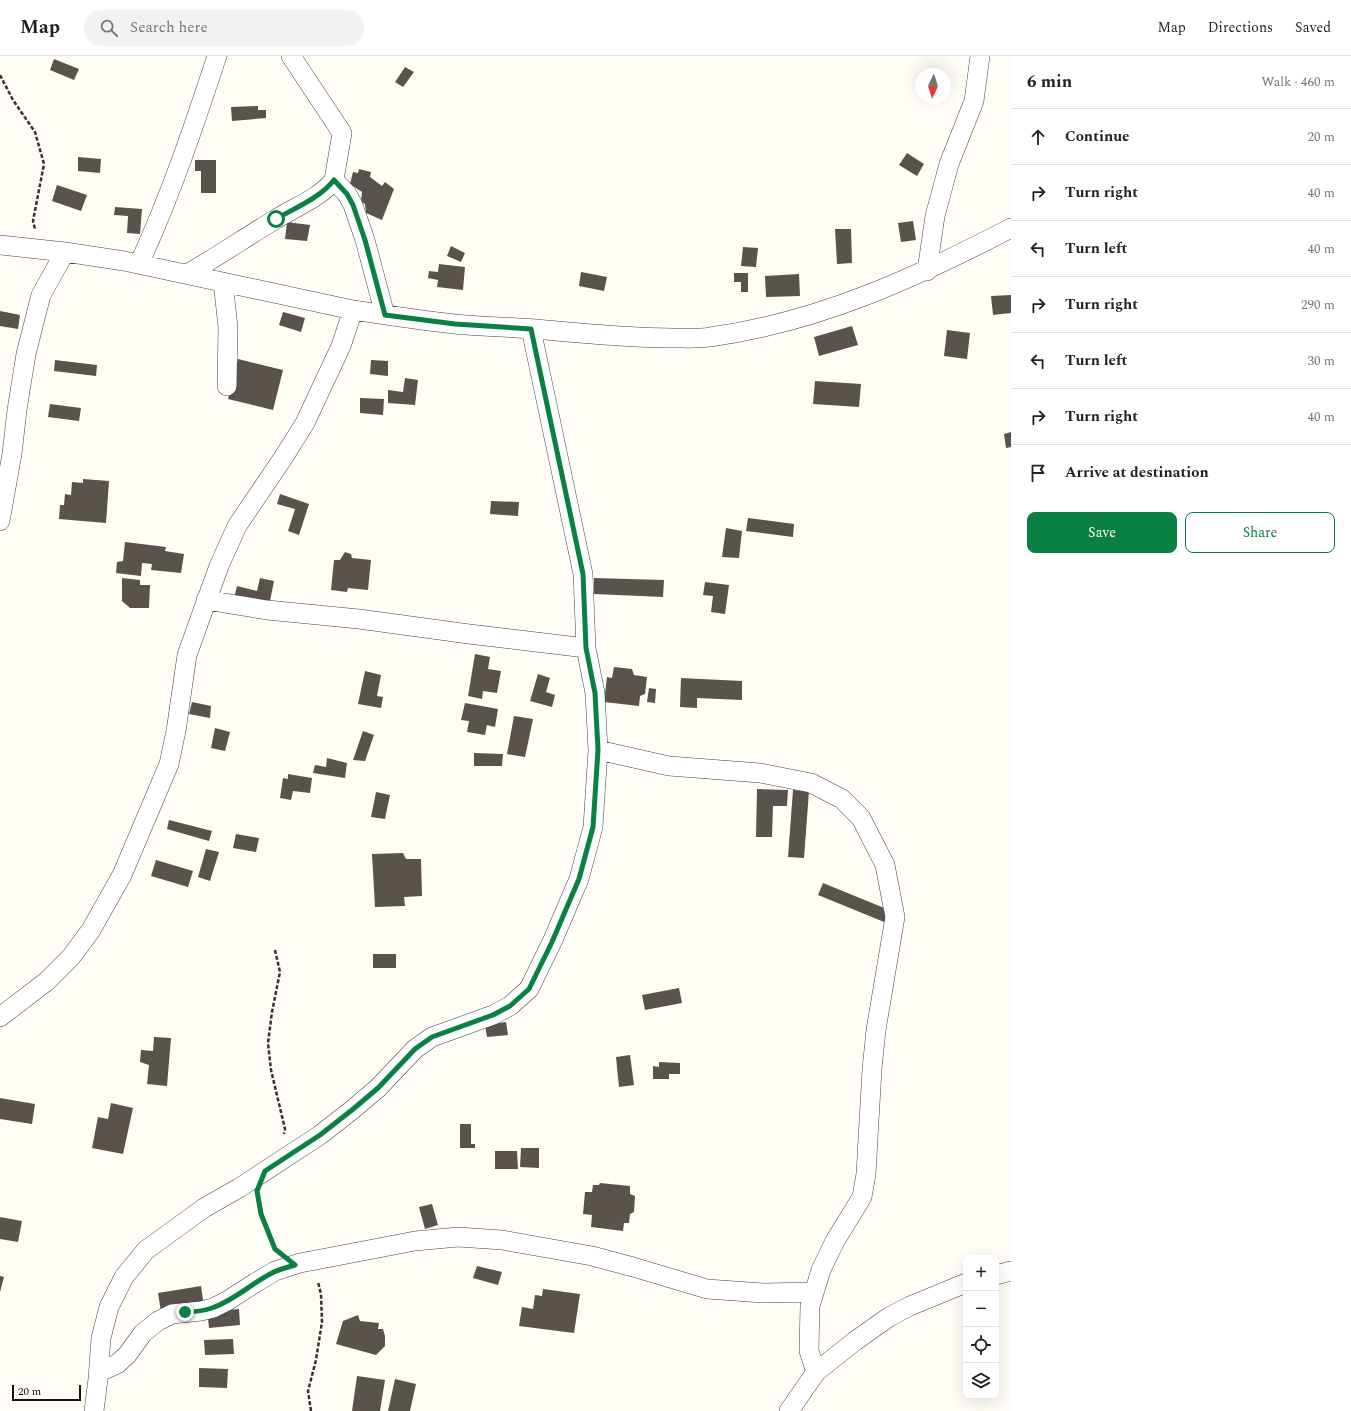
<!DOCTYPE html>
<meta charset="utf-8">
<style>
:root{--surface:#fff;--page:#f2f2f2;--text:#222;--muted:#767676;--line:#e0e0e0;--accent:#0b8043}
body{margin:0;font-family:Spectral,serif;background:var(--page);color:var(--text)}
.controls{position:absolute;right:12px;bottom:12px;display:grid;overflow:hidden;border-radius:8px;box-shadow:0 4px 16px #0002}
.controls button{width:36px;height:36px;display:grid;place-items:center;padding:0;border:0;border-bottom:1px solid var(--line);background:var(--surface);color:var(--text);font:20px sans-serif}
.compass{position:absolute;left:915px;top:12px;width:36px;height:36px;border-radius:50%;background:var(--surface);box-shadow:0 4px 16px #0002;rotate:184deg}
.scale{position:absolute;left:12px;bottom:10px;width:69px;box-sizing:border-box;padding-left:4px;border:2px solid #111;border-top:0;font-size:11px;line-height:14px;white-space:nowrap;color:#111;-webkit-text-stroke:3px #fff;paint-order:stroke}
.stop{position:absolute;width:12px;height:12px;margin:-9px;border:3px solid #0b8043;border-radius:50%;background:#fff}
.stop.end{background:#0b8043;border-color:#fff;box-shadow:0 1px 4px #0008}
.list{margin:0;padding:0;list-style:none}
h2{display:flex;justify-content:space-between;align-items:center;height:52px;margin:0;padding:0 16px;font-size:17px}
h2 small{font-size:13px;font-weight:400;color:var(--muted)}
.list li{display:grid;grid-template-columns:26px 1fr auto;gap:12px;align-items:center;box-sizing:border-box;height:56px;padding:0 16px;border-top:1px solid var(--line)}
.list b{display:block;font-size:15px;white-space:nowrap}
.list em{font-size:13px;font-style:normal;color:var(--muted)}
.actions{display:flex;gap:8px;padding:12px 16px}
.actions a{flex:1;padding:9px 0;border:1px solid var(--accent);border-radius:8px;text-align:center;font-size:14px;color:var(--accent)}
.actions .main{background:var(--accent);color:#fff}
.icon{flex:none;width:22px;height:22px;fill:none;stroke:currentColor;stroke-width:2;stroke-linecap:round;stroke-linejoin:round}
.map{position:relative;flex:none;width:1011px;height:1355px;overflow:hidden}
header{display:flex;align-items:center;gap:24px;box-sizing:border-box;height:56px;padding:0 20px;background:var(--surface);border-bottom:1px solid var(--line)}
header strong{font-size:19px}
nav{display:flex;gap:22px;margin-inline-start:auto;font-size:14px}
.search{width:280px;height:36px;background:var(--page);display:flex;align-items:center;gap:10px;box-sizing:border-box;padding:0 14px;border-radius:22px;color:var(--muted);font-size:15px}
main{display:flex}
aside{flex:1;background:var(--surface)}
.map>svg:first-child{display:block}
.building{fill:#5a524d}
.lines{fill:none;stroke-linecap:round;stroke-linejoin:round}
.street-casing{stroke:#444;stroke-width:20}
.path{stroke:#333;stroke-width:2.5;stroke-dasharray:4 2;stroke-linecap:butt}
.street{stroke:#fff;stroke-width:19}
.route{stroke:#0b8043;stroke-width:5}
</style>
<header>
<strong>Map</strong>
<div class="search"><svg class="icon" aria-label="search" viewBox="0 0 24 24"><circle cx="10" cy="10" r="6"/><path d="M15 15l6 6"/></svg>Search here</div>
<nav><a>Map</a><a>Directions</a><a>Saved</a></nav>
</header>
<main>
<div class="map">
<svg width="1011" height="1355" viewBox="0 0 1011 1355">
<rect width="100%" height="100%" fill="#fffdf5"/>
<path class="building" d="M54,3l25,10 -5,11 -24,-10z
M405,11l9,5 -11,15 -8,-5z
M258,50v4h8v8l-34,3 -1,-14z
M907,97l17,11 -7,12 -18,-11z
M78,101l23,2 -1,14 -22,-2z
M195,104h21v33h-15v-22h-6z
M359,113l12,3 -1,5 12,9 3,-4 9,7 -12,31 -16,-7 -1,-9 -4,-2 1,-10 -12,-8 3,-12 5,1z
M57,129l30,10 -6,16 -29,-10z
M115,151l27,2 -2,25 -13,-1 1,-17 -14,-1z
M913,165l3,19 -15,2 -3,-19z
M287,166l23,3 -3,16 -22,-2z
M835,173h16l1,34 -15,1z
M451,190l14,7 -4,9 -14,-6z
M743,191l15,1 -2,19 -15,-1z
M439,208l26,3 -2,23 -26,-3 1,-7 -10,-2 1,-7 9,1z
M581,216l26,5 -3,14 -25,-5z
M734,217h14v19h-7v-10h-7z
M799,218l1,22 -34,1 -1,-21z
M1011,239v18l-18,2 -2,-19z
M0,255l20,4 -2,14 -18,-3z
M283,256l22,6 -4,14 -22,-7z
M852,270l6,19 -39,11 -5,-19z
M947,274l23,3 -3,26 -23,-3z
M238,303l45,11 -10,40 -45,-11z
M55,304l42,5 -1,11 -42,-5z
M371,304l17,1v15l-18,-2z
M405,322l13,2 -3,25 -27,-2v-13l15,2z
M815,325l46,3 -2,23 -46,-3z
M360,342l24,1 -1,16 -23,-2z
M50,348l31,4 -2,13 -31,-4z
M1011,376v15l-5,1 -2,-14z
M83,423l26,2 -3,42 -47,-4 1,-14h4l1,-11 6,1 1,-13 11,1z
M280,438l29,10 -10,31 -11,-4 7,-22 -18,-5z
M491,445l28,1 -1,14 -28,-2z
M748,462l46,6 -1,13 -47,-6z
M726,472l16,3 -3,27 -17,-1z
M125,486l41,5 -1,4 19,3 -3,19 -30,-3 1,-6 -10,-1 -1,13 -25,-3 1,-11 6,-1z
M345,496l6,2 1,4 19,2 -3,30 -20,-2 -1,4 -16,-2 3,-30h6z
M122,522l18,2v5h10l-1,23h-19l-8,-7z
M260,522l14,3 -5,25 -35,-8 3,-12 20,5z
M594,522l70,2 -1,17 -69,-3z
M705,526l24,3 -4,29 -14,-2 2,-16 -10,-1z
M475,598l15,3 -2,12 13,2 -4,22 -14,-2 -1,8 -14,-3z
M614,611l18,2 2,6 13,2 -2,17 -5,2 -1,10 -35,-4 3,-25 5,1z
M365,615l16,4 -4,21 6,1 -2,11 -23,-4z
M538,618l12,4 -4,14 9,3 -3,12 -22,-6z
M681,622l61,3v19l-45,-2v10l-17,-1z
M649,632l7,1 -1,14 -8,-1z
M192,646l19,4 -1,12 -21,-4z
M465,647l33,6 -3,18 -8,-2 -2,10 -18,-3 2,-11 -8,-1z
M514,660l19,3 -8,38 -18,-3z
M215,672l15,4 -5,19 -14,-3z
M363,675l11,4 -9,26 -12,-1z
M474,697l29,1 -1,12h-28z
M327,702l20,5 -2,15 -32,-5 2,-8 11,2z
M288,718l24,4 -2,15 -17,-2 -2,9 -11,-2 3,-20 5,1z
M757,733l31,1 -1,16h-14l-1,31h-16z
M793,734l16,1 -5,67 -16,-1z
M376,736l14,3 -5,24 -14,-2z
M169,764l43,11 -3,10 -42,-12z
M236,778l23,4 -3,14 -23,-4z
M206,793l13,3 -9,29 -12,-4z
M403,797l3,6h15l1,37 -18,1 1,9 -30,1 -3,-53z
M156,804l37,11 -5,16 -37,-11z
M823,827l71,29 -5,12 -71,-29z
M373,898h23v14h-23z
M679,932l3,15 -37,7 -3,-15z
M506,966l2,13 -21,2 -2,-12z
M154,981l17,1 -4,48 -20,-2 2,-19 -9,-3 1,-12 12,1z
M630,999l4,30 -15,2 -3,-30z
M659,1006l21,1v11h-11v5h-16v-13l6,1z
M0,1042l35,6 -3,20 -32,-5z
M111,1047l22,5 -10,46 -31,-6 6,-31 10,2z
M460,1068h11v20h4v4h-15z
M521,1092h18v20l-19,-1z
M495,1095h22l1,18h-23z
M600,1127l30,3v8l5,2 -1,16 -4,2 -1,9h-5l-1,8 -32,-4 1,-12 -9,-1 2,-22h7l1,-7h6z
M432,1148l6,21 -13,4 -6,-22z
M0,1161l22,4 -4,21 -18,-3z
M477,1210l25,6 -4,13 -25,-7z
M0,1220l4,1 -4,15z
M201,1230l3,20 -43,6 -3,-19z
M543,1233l37,5 -6,39 -55,-7 3,-19 11,2 2,-14 7,1z
M239,1253l1,16 -31,3 -1,-10 8,-1v-6z
M358,1259l2,6 19,2 -1,6h5l2,7v10l-9,9 -40,-11 7,-23z
M233,1283l1,15 -29,1 -1,-15z
M199,1312l29,1 -1,19 -28,-1z
M357,1320l28,4 -5,31h-28z
M395,1323l21,5 -6,27h-22z"/>
<g class="lines">
<g class="street-casing">
<path id="street" d="M291,0l51,77 -8,47 13,14 6,11 12,35 20,75
M0,189l65,7 59,9 229,49c33,5 67,10 101,14 31,3 62,3 92,6 42,4 84,8 127,8 12,0 25,1 37,-1 109,-15 205,-59 301,-109
M139,208c31,-67 55,-138 78,-208
M927,215l8,-55 14,-52 25,-63 6,-45
M187,218c30,-17 59,-37 89,-55 19,-12 44,-21 58,-39
M223,226l5,45 -1,59
M0,465l12,-67 5,-44 9,-56 15,-59 24,-43
M206,544l61,10 92,9 110,15 117,14
M598,694l71,16 91,7 51,10 31,16 19,19 24,47 10,52 -19,113 -4,39 -6,105 -4,23 -27,44 -14,29 -11,36 -1,45 7,21
M0,961l47,-36 24,-24 20,-27 31,-55 47,-111 7,-33 11,-76 32,-89 18,-40 46,-68 22,-35 36,-77 12,-36
M996,1219l15,-4
M99,1316l18,-8 10,-9 16,-22 15,-12 14,-7 29,-3 12,-3 14,-7 28,-18 20,-12 25,-8 115,-22 43,-4 44,3 90,16 41,11 74,22 56,4 51,-1
M94,1355l4,-32 3,-41 8,-31 15,-30 22,-27 58,-42 35,-20 81,-53 32,-25 26,-22 37,-39 17,-12 61,-22 17,-9 19,-17 23,-47 27,-63 14,-52 5,-77 -3,-57 -9,-45 -3,-74 -52,-245
M789,1355l27,-39 39,-31 34,-24 21,-11 56,-23"/>
</g>
<path class="path" d="M0,19l13,25 22,32 9,32 -11,57 2,8
M275,894l5,22 -8,40 -4,31 3,27 14,59 -1,5
M258,1144l3,14 14,36
M311,1355l-3,-20 8,-31 6,-38 -1,-28 -3,-12"/>
<use href="#street" class="street"/>
</g>
<g class="lines">
<path class="route" d="M185,1256c9,0 18,-1 27,-4 23,-8 41,-26 62,-36 7,-3 14,-5 21,-7l-20,-16 -14,-35 -4,-23 8,-20 55,-36 32,-25 26,-22 37,-39 17,-12 61,-22 17,-9 19,-17 23,-47 27,-63 14,-52 5,-77 -3,-57 -9,-45 -3,-74 -52,-245 -76,-5 -70,-9 -20,-75 -12,-35 -6,-11 -13,-14c-14,18 -39,28 -58,39"/>
</g>
</svg>
<div class="controls">
<button>+</button>
<button>−</button>
<button><svg class="icon" aria-label="locate" viewBox="0 0 24 24"><circle cx="12" cy="12" r="6"/><path d="M12 2v4M12 18v4M2 12h4M18 12h4"/></svg></button>
<button><svg class="icon" aria-label="layers" viewBox="0 0 24 24"><path d="M12 4l9 5-9 5-9-5zM3 14l9 5 9-5"/></svg></button>
</div>
<svg class="compass" viewBox="-18 -18 36 36"><path d="M0-13l5 13h-10z" fill="#e53935"/><path d="M0 13l5-13h-10z" fill="#767676"/></svg>
<div class="scale">20 m</div>
<div class="stop" style="left:276px;top:163px"></div>
<div class="stop end" style="left:185px;top:1256px"></div>
</div>
<aside>
<h2>6 min<small>Walk · 460 m</small></h2>
<ul class="list">
<li><svg class="icon" aria-label="ahead" viewBox="0 0 24 24"><path d="M12 20V5M6 11l6-6 6 6"/></svg><div><b>Continue</b></div><em>20 m</em></li>
<li><svg class="icon" aria-label="right" viewBox="0 0 24 24"><path d="M7 20v-9h11M14 6l5 5-5 5"/></svg><div><b>Turn right</b></div><em>40 m</em></li>
<li><svg class="icon" aria-label="left" viewBox="0 0 24 24"><path d="M17 20v-9H6M10 6l-5 5 5 5"/></svg><div><b>Turn left</b></div><em>40 m</em></li>
<li><svg class="icon" aria-label="right" viewBox="0 0 24 24"><path d="M7 20v-9h11M14 6l5 5-5 5"/></svg><div><b>Turn right</b></div><em>290 m</em></li>
<li><svg class="icon" aria-label="left" viewBox="0 0 24 24"><path d="M17 20v-9H6M10 6l-5 5 5 5"/></svg><div><b>Turn left</b></div><em>30 m</em></li>
<li><svg class="icon" aria-label="right" viewBox="0 0 24 24"><path d="M7 20v-9h11M14 6l5 5-5 5"/></svg><div><b>Turn right</b></div><em>40 m</em></li>
<li><svg class="icon" aria-label="arrive" viewBox="0 0 24 24"><path d="M6 21V4h12l-3 4 3 4H6"/></svg><div><b>Arrive at destination</b></div></li>
</ul>
<div class="actions"><a class="main">Save</a><a>Share</a></div>
</aside>
</main>
